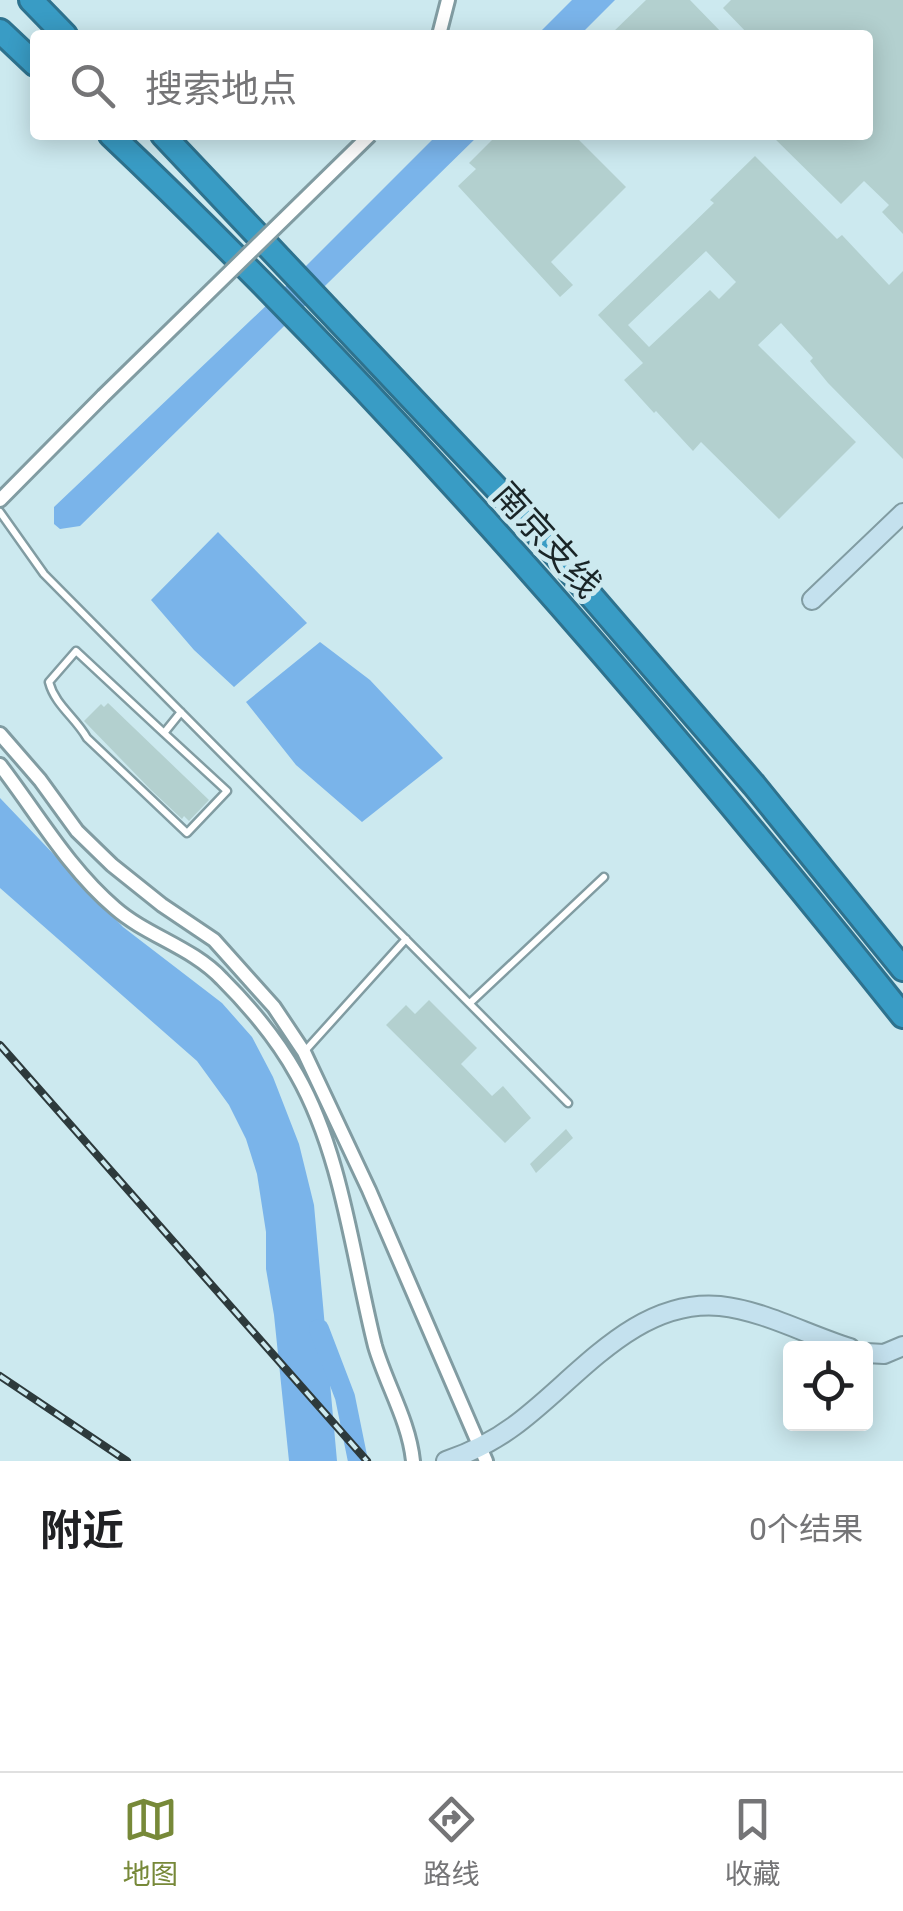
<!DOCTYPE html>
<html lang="zh">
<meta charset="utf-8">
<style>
:root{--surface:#fff;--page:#f2f2f2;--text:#202124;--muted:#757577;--line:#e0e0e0;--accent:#778939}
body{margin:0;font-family:Roboto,"Noto Sans SC",sans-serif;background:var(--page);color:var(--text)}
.controls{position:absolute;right:30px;bottom:30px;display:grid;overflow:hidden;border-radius:10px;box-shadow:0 5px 25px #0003}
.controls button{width:90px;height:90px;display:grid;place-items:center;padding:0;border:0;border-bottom:2px solid var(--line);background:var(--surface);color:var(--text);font:50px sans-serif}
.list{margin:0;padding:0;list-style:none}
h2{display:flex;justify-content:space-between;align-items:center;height:130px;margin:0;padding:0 40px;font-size:42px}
h2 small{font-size:32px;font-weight:400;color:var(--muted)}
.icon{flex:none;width:55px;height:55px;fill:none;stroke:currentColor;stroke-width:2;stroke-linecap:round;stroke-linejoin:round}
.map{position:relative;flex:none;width:903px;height:1461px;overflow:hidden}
.search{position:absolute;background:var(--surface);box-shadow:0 5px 25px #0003;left:30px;right:30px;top:30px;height:110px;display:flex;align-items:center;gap:25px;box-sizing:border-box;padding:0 35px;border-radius:10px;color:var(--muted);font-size:38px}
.sheet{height:310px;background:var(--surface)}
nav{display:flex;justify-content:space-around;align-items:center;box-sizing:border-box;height:140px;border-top:2px solid var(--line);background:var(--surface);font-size:28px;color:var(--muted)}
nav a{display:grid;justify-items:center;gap:5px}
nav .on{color:var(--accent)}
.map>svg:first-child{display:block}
.water{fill:#7ab4ea}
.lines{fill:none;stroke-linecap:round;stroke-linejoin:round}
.river{stroke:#7ab4ea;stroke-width:20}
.building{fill:#b3d0cf;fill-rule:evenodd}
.lane-casing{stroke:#819ca2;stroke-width:11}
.street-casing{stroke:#819ca2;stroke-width:18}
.secondary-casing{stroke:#819ca2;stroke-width:22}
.highway-casing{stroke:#2e728e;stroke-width:28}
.lane{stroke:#fff;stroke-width:6}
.street{stroke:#fff;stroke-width:12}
.secondary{stroke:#c4e1ee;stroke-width:18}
.highway{stroke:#399cc5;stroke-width:22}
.rail-casing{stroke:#2d3a3c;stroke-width:8}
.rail{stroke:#cce9ef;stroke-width:4;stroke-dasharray:11;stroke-linecap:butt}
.street-bridge-casing{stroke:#819ca2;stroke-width:18;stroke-linecap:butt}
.street-bridge{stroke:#fff;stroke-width:12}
.labels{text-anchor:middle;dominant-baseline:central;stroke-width:10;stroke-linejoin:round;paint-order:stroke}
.street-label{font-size:35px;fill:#1a2527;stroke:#cce9ef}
</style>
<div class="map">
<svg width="903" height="1461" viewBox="0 0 903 1461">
<rect width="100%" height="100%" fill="#cce9ef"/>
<path class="water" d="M572,0h43l-35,35h-43z
M437,135h42l-399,391 -20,3 -6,-5v-17l215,-204z
M218,532l89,91 -73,64 -40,-37 -43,-50z
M320,642l50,38 73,78 -81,64 -66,-57 -50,-63z
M0,798l123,129 99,76 30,34 21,40 26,67 15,61 23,256h-48l-15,-146 -8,-46v-37l-9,-58 -11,-35 -17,-34 -32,-44 -197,-173z"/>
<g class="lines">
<path class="river" d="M319,1329l26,68 13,64"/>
</g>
<path class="building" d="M646,0h44l34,35h-114z
M731,0h172v234l-21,-22 7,-7 -25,-24 -23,23 -70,-69h97v-100h-119l-26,-27z
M497,135h77l52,52 -75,75 22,23 -13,12 -102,-111 18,-17 -7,-6z
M755,156l82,83 5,-4 47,50 14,-14v188l-75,-76 -18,-22 3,-3 -32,-35 -23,22 98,97 -77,77 -78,-77 -8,9 -37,-40 -2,2 -30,-33 19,-17 -45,-48 116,-112 -4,-3zM706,251l30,31 -17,17 -9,-9 -61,57 -21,-22z
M108,703l101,97 -20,21 -5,-5 -2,3 -31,-29 -67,-69 17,-17 3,3z
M429,1000l48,48 -16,16 31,32 11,-10 28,32 -26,25 -119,-118 20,-20 9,9z
M566,1129l7,9 -37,35 -6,-9z"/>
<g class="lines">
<g class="lane-casing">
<path id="lane" d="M0,512l44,62 524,529
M164,733l63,58 -40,42 -100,-95c-12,-21 -32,-33 -38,-56l27,-31 88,82 17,-21
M470,1003l134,-126
M304,1052l102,-113"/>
</g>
<g class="street-casing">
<path id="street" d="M439,35l9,-35
M0,500l103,-104
M0,734l40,46 37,51 35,34 50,40 52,35 60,67 30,45 65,138 117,271
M0,765c37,48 68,103 115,143 32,28 77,39 107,71 28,28 56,62 75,96 45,79 56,184 78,271 11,38 34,75 38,115"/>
</g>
<g class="secondary-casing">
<path id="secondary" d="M812,600l91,-87
M866,1353l18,1 19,-8
M446,1461c23,-8 49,-21 68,-35 62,-45 120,-128 206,-120 45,5 87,29 130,42"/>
</g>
<g class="highway-casing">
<path id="highway" d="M31,0l34,35
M0,31l35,33
M111,135c286,271 546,573 792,881
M163,135l355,376 236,274 149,184"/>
</g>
<use href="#lane" class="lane"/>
<use href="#street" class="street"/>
<use href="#secondary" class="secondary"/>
<use href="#highway" class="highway"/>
<g class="rail-casing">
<path id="rail" d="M0,1045l367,416
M0,1376l127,85"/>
</g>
<use href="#rail" class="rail"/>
<g class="street-bridge-casing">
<path id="street-bridge" d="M103,396l267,-261"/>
</g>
<use href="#street-bridge" class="street-bridge"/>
</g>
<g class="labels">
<g class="street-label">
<text transform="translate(547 540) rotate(48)">南京支线</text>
</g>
</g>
</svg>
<div class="controls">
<button><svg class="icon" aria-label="locate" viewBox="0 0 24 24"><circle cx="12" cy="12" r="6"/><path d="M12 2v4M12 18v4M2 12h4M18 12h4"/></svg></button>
</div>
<div class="search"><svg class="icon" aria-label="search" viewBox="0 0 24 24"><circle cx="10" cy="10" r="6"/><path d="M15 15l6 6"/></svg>搜索地点</div>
</div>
<section class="sheet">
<h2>附近<small>0个结果</small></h2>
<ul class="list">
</ul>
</section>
<nav>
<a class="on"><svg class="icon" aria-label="map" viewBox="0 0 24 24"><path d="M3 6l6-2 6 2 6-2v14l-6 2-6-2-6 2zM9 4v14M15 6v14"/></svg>地图</a>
<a><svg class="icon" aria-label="directions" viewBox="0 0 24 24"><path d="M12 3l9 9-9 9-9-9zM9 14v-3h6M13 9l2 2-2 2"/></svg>路线</a>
<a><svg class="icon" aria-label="saved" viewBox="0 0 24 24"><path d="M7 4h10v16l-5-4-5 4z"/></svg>收藏</a>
</nav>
